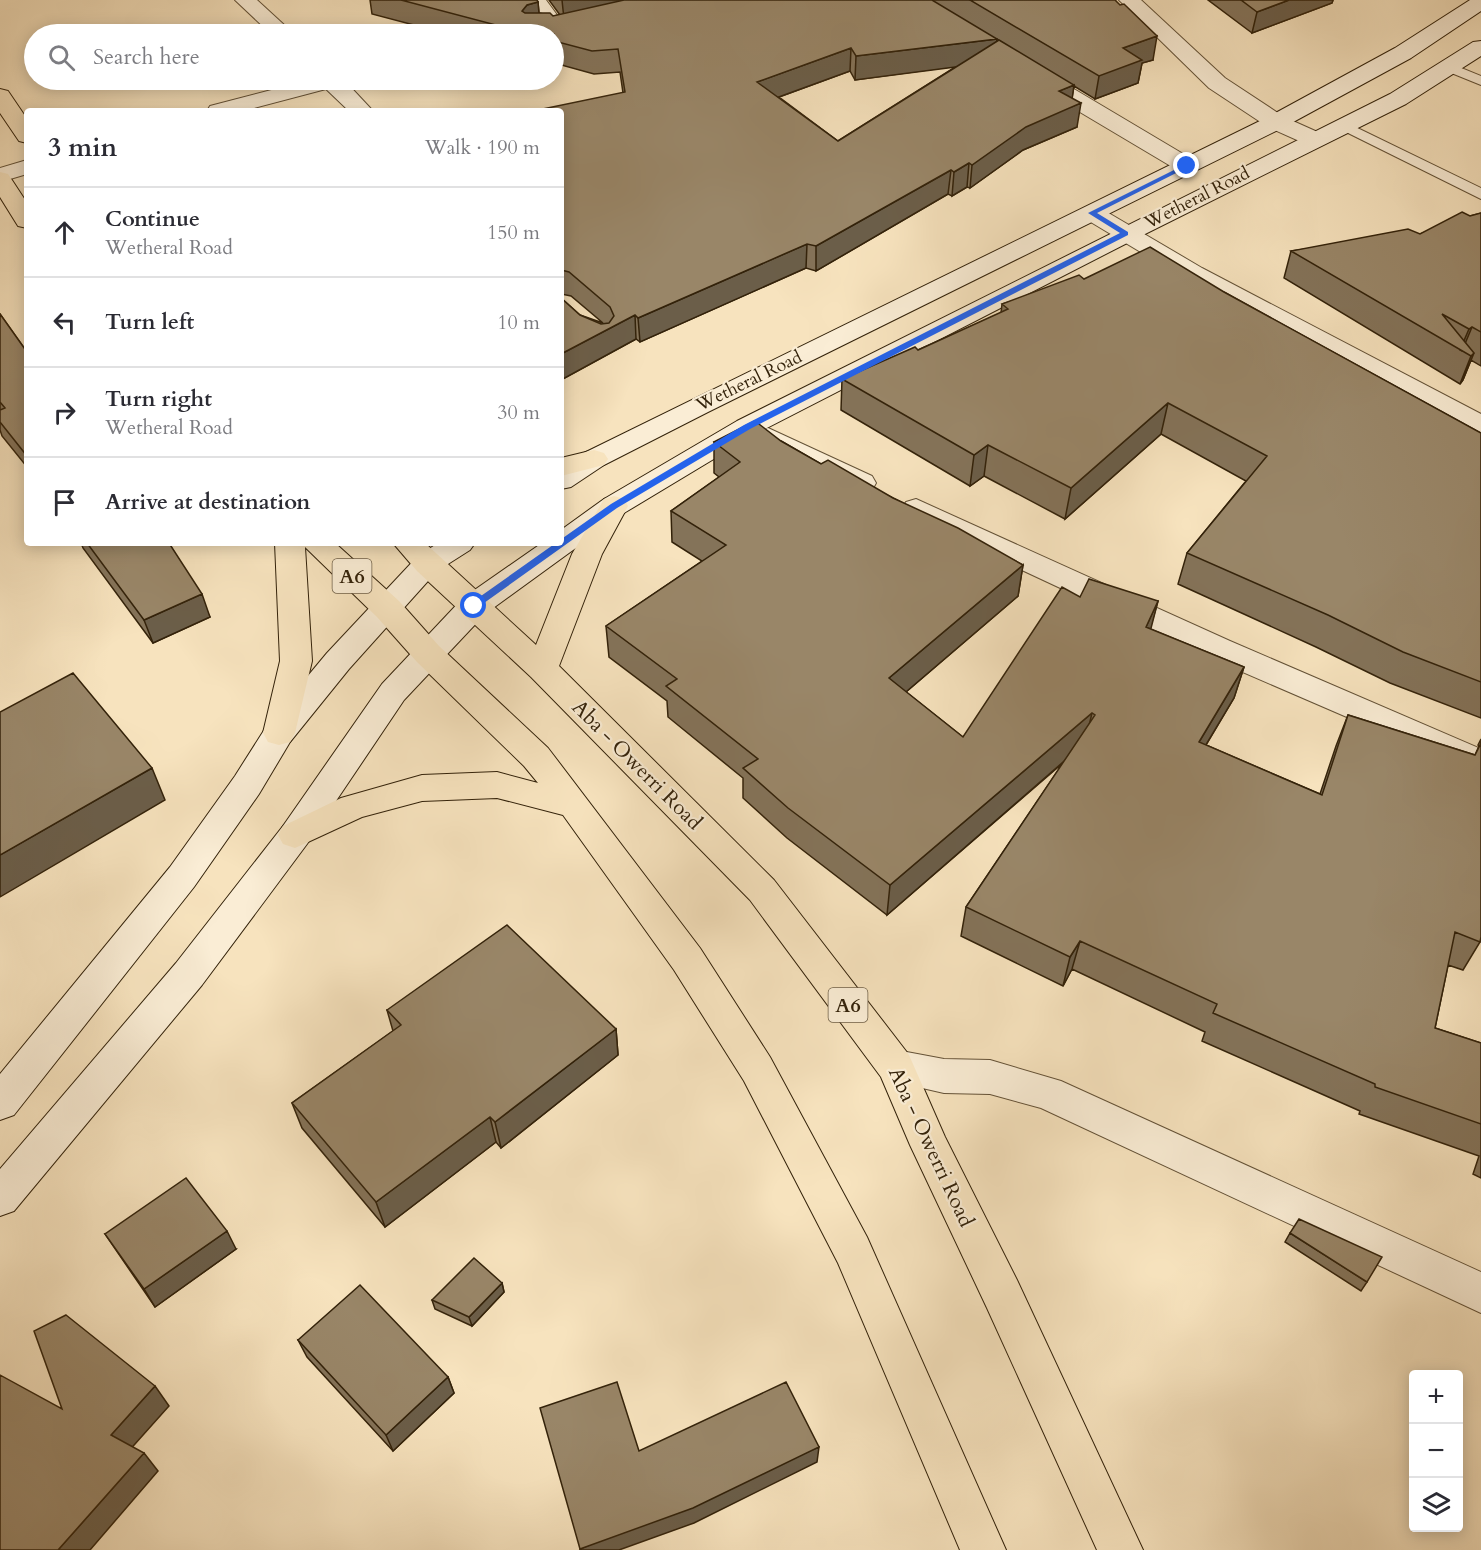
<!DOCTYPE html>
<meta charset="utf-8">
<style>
:root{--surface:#fff;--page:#f7f7f7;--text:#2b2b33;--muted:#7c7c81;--line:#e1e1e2}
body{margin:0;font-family:Cardo,serif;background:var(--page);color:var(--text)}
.controls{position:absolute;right:18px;bottom:18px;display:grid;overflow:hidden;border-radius:6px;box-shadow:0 3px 15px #0003}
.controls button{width:54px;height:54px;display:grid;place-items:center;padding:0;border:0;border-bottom:2px solid var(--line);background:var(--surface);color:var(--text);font:30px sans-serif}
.stop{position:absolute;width:18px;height:18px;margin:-14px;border:4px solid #2563eb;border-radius:50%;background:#fff}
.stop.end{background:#2563eb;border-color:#fff;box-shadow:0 2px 6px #0008}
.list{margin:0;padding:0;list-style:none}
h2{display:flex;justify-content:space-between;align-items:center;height:78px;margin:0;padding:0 24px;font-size:26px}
h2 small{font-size:20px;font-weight:400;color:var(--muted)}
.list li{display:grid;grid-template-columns:39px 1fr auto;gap:18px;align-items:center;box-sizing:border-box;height:90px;padding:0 24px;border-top:2px solid var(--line)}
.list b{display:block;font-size:22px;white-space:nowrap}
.list p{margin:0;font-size:20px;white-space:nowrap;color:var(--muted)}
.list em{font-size:20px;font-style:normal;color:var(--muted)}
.icon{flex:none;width:33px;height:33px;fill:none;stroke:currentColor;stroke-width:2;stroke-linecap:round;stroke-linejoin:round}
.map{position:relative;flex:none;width:1481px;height:1550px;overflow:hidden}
.search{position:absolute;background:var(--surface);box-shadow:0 3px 15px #0003;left:24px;top:24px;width:540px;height:66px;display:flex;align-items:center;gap:15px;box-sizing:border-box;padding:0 21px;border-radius:33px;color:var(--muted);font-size:22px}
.panel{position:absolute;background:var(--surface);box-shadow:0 3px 15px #0003;left:24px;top:108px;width:540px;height:438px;border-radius:6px}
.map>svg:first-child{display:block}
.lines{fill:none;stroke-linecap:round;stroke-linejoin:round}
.service-casing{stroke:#645237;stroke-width:2}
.minor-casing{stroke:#645237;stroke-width:2}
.tertiary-casing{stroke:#645237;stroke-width:2}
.secondary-casing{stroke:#33220a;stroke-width:2}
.trunk-casing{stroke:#33220a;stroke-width:2}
.service{fill:#faedd5;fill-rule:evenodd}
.minor{fill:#faedd5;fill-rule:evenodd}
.tertiary{fill:#faedd5;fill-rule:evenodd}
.secondary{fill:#faedd5;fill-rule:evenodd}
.trunk{fill:#f7e3be;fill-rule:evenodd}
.wall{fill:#847359;stroke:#33220a;stroke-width:1.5;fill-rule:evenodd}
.shaded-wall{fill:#6b5e49;stroke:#33220a;stroke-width:1.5}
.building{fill:#998668;stroke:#33220a;stroke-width:1.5}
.route{fill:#2563eb}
.labels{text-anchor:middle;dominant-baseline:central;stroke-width:4.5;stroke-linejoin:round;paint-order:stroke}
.far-street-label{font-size:18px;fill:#33220a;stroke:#faedd5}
.shield{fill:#faedd5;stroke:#6f5f47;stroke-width:1.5}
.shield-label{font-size:20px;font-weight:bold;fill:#33220a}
.street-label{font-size:21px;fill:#33220a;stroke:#faedd5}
</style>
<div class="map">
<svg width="1481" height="1550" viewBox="0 0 1481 1550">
<rect width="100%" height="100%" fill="#f7e3be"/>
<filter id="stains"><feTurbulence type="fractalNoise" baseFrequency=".00333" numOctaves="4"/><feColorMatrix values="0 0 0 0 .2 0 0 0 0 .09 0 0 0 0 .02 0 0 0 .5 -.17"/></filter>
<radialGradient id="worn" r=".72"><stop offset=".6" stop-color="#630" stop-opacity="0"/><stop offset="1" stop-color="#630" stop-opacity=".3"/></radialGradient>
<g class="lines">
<g class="service-casing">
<path id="service" d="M1449,63l32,13v9l-37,-15 -2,-3 2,-3z
M1343,121l138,67v11l-143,-71 -2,-3 2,-3z"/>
</g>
<g class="minor-casing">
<path id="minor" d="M235,0h22l37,34h-23z
M525,0h21l22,30 -3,4c-19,5 -30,-19 -40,-34z
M1034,68l8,2 153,91 4,5 -4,5 -8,2 -8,-2 -153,-91 -3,-5 3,-5z
M310,80h34l29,31h-24l-23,-22 -83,22h-36l3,-5z
M27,160v14l-27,8v-14z
M1092,206l8,2 102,60 279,146v20l-10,-3 -287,-153 -100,-60 -4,-5 4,-5z
M768,428l104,48 4,7 -4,7 -10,2 -10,-2 -94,-47 -4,-6 4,-6z
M916,499l314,142 251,108v26l-273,-118 -302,-141 -4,-7 4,-7z
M896,1050l48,9 46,1 71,21 420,191v41l-440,-205 -51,-14 -46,-1 -61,-14 -6,-12 6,-12z"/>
</g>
<g class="tertiary-casing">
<path id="tertiary" d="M1119,0h22l84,78 59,39 38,17 3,5 -3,5 -8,2 -8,-2 -38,-17 -59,-39z"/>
</g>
<g class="secondary-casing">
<path id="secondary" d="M1470,0h11v11l-70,47 -127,69 -576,285 -104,53 -33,22 -10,2v-22l23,-14 684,-336 127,-69z
M1481,41v15l-75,48 -271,135 -378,194 -133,80 -139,101 -81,86 -97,144 -105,141 -188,226 -14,5v-47l176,-206 107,-137 99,-142 81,-86 79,-55h19v-13l43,-31 133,-78 653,-327 83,-52z
M438,543h37l-5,7 -33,21 -88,98 -59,73 -31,52 -65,93 -180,228 -14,5v-46l170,-207 65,-91 33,-52 59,-71 90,-96z"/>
</g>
<g class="trunk-casing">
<path id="trunk" d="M0,89l8,2 19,28v24l-8,-2 -19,-28z
M0,172l8,2 19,29v25l-9,-2 -18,-29z
M594,450l10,3 4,6 -4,6 -43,11v-18z
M614,496l10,3 4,7 -26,48 -43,112 215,214 135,175 36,82 72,143 126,270h-46l-110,-242 -77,-163 -29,-68 -131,-177 -219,-223 -114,-106 -24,-28h32l111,102 36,-91 32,-55z
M275,543h60l64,58 40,45 109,102 152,200 70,109 97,180 139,313h-46l-122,-287 -94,-182 -70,-111 -111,-155 -66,-17 -75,3 -60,16 -67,31 -12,-4 -5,-9 5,-9 58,-28 81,-23 75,-3 41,11 -14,-17 -107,-104 -40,-45 -72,-70 7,114 -17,72 -5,9 -11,3 -11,-3 -5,-9 17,-72z"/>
</g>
<use href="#service" class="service"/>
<use href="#minor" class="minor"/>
<use href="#tertiary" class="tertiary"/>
<use href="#secondary" class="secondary"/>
<use href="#trunk" class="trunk"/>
</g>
<path class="wall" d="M370,0h167l1,2 1,11 14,3 7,-1 -11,-15h566l38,60 -11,3 -4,20 -43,16 -21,-13 -2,12 5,29 -54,23 -53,38 -3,-1 -15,9 -4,-2 -132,77 -10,-3 -166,74 -4,-3 -75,41v-82l19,17 23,8 -32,-27 -10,-2v-183l62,-18 -3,-21 -26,2 -40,-11v-29h-106l-76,-20zM957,66l-119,75 -59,-44 71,-26 5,9z
M1208,0h125l-1,3 -80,30z
M1481,213v153l-10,-6 -8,20 -3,4 -176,-106 7,-27 129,-17 50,-18z
M1084,279l140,13 257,141v285l-91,-35 -74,-36 -138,-63 9,-31 59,-72 -85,-47 -96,85 -81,-43 -14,10 -129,-76 1,-31 76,-29 83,-37 1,-9z
M0,314l27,38v115l-25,-31 -2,-6z
M781,441l40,23 72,34 130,67 -5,31 -112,96 57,45 117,-140 78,4 -8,28 94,38 -10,31 -28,47 114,49 16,-48 12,-31 127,40 4,-9 -1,-1 3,-6v198l-1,5 -17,28 -15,-5 -13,63 46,15v135l-8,-4 6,-18 -120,-42 1,-3 -158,-70 3,-9 -133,-63 -9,17 -102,-50 5,-29 97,-144 -176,152 -100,-77 -44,-40v-20l-75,-61 -1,-16 -58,-44 -3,-31 96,-65 -30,-19 -1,-31 48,-34 -5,-4v-31z
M81,543h88l41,74 -57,26 -70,-95z
M387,1010l229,19 2,26 -117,93 -5,-6 -111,85 -83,-99 -10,-25 101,-72z
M1290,1233l77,49 -6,9 -76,-49z
M105,1234l131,15 -81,58z
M502,1283l2,9 -32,34 -37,-17 -3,-9z
M298,1340l150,37 6,16 -61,58 -86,-94z"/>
<path class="shaded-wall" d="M562,0h89l-87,19z
M1289,0h44l-1,3 -80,30 5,-21z
M538,2l2,23 -11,3 -4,6 -3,-23 5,-6z
M1157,36l-4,24 -11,3 -4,20 -43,16 4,-23 24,-28z
M997,39l-3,23 -139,18 1,-24z
M851,48l-1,23 -93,34v-23z
M1074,85l-3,22 10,-4 -4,24 -54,23 -53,38 2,-23 87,-74z
M969,163l-2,24 -15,9 2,-24z
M951,170l-3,24 -132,77v-25z
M807,244l-1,24 -166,74 -2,-24z
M635,315l1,24 -75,41v-26z
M1472,327l-10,24 -2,-1 9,-21z
M1474,353l-11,27 -3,4 11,-28z
M1168,403l-7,31 -96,85 6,-31z
M988,445l-4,31 -14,10 4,-31z
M1023,565l-5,31 -132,113 3,-31z
M202,594l8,23 -57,26 -9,-23z
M1158,601l-8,31 -4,-5z
M1244,667l-10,31 -45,75 10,-31z
M1092,713l-7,30 -198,172 3,-30z
M152,768l13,32 -165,97v-42z
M1080,941l-8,28 -9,17 7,-29z
M616,1029l2,26 -117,93 -6,-26z
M490,1117l6,25 -111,85 -9,-25z
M227,1231l9,18 -81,58 -11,-18z
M502,1283l2,9 -32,34 -3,-9z
M448,1377l6,16 -61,58 -7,-16z
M155,1386l14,20 -43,48 -15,-19z
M819,1447l-2,15 -123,61 -75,27h-39v-1z
M144,1453l14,18 -68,79h-32z"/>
<path class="building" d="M401,0h136l1,2 -11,3 -5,6 3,2h25l3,3 71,-16h308l65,39 -141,17 -5,-8 -94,34 81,59 161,-101 75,45 -15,6 22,12 -55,24 -54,38 -3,-2 -15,9 -3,-2 -135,76 -9,-2 -169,74 -3,-3 -74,39v-56l19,17 21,9 8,-1 5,-7 -4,-9 -41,-35 -8,-2v-159h-28l92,-19 -7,-43 -26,2 -38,-10v-7h-24z
M970,0h145l5,5 4,-1 33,32 -34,12 19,12 -43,16z
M1241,0h48l-32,12z
M1462,212l8,4 11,-3v119l-9,-5 -3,2 -27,-15 32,39 -3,3 -180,-105 117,-22 12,5z
M1150,247l74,45 257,141v249l-78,-30 -75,-37 -141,-62 80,-97 -99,-53 -97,85 -83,-43 -14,10 -132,-76 73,-32 3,3 90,-41 -6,-5 77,-29 5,4z
M0,314l27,38v104l-27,-34v-12l5,-2 -5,-6z
M755,421l26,20 40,23 7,-4 65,38 65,30 65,37 -134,113 74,59 99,-150 18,10 9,-18 69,22 -12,26 98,40 -45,75 123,53 26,-80 127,40 6,-12v194l-1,5 -25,-10 -20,96 46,15v81l-106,-37v-3l-162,-71 4,-9 -137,-63 -10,16 -104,-50 129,-192 -3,-2 -202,172 -102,-77 -45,-40 15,-9 -92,-73 11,-7 -71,-53 120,-81 -55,-34 69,-49 -26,-20z
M87,543h82l33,51 -58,26z
M73,673l79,95 -152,87v-143z
M507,925l109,104 -121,93 -5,-5 -114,85 -84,-99 109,-78 -14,-15z
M186,1178l41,53 -83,58 -39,-55z
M1299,1219l83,38 -15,25 -77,-49z
M474,1258l28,25 -33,34 -37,-17z
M360,1285l88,92 -62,58 -88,-95z
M66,1315l89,71 -44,49 33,18 -86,97h-58v-175l62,34 -28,-78z
M617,1382l22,69 147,-69 33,65 -126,61 -113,41 -40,-141z"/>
<path class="route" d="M1184,165l6,1 -93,47 31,19v3l-378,194 -133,79 -140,100h-6v-5l140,-99 133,-79 376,-192 -32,-20z"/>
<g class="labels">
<g class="far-street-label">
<text transform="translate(1197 198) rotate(-27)">Wetheral Road</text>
<text transform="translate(749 381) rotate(-26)">Wetheral Road</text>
</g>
<g class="shield">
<rect x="332.5" y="559" width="39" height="34" rx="4.5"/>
<rect x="828.5" y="988" width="39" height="34" rx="4.5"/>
</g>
<g class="shield-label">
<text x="352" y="576">A6</text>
<text x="848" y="1005">A6</text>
</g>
<g class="street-label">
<text transform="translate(637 765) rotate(45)">Aba - Owerri Road</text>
<text transform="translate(931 1147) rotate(65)">Aba - Owerri Road</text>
</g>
</g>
<rect width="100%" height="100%" filter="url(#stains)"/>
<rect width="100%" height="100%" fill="url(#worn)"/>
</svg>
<div class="controls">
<button>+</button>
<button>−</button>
<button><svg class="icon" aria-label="layers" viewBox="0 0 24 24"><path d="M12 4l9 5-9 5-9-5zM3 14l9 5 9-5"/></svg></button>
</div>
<div class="stop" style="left:474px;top:606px"></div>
<div class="stop end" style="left:1187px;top:166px"></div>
<div class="search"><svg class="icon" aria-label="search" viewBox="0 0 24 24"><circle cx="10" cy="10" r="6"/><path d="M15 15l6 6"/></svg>Search here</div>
<section class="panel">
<h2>3 min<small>Walk · 190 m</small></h2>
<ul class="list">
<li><svg class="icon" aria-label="ahead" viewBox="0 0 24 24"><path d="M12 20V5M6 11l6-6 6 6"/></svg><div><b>Continue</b><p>Wetheral Road</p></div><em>150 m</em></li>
<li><svg class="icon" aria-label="left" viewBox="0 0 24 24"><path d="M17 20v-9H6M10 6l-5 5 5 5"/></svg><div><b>Turn left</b></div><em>10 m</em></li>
<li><svg class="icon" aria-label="right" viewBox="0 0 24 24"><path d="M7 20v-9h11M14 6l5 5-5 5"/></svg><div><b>Turn right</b><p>Wetheral Road</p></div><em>30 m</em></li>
<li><svg class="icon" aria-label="arrive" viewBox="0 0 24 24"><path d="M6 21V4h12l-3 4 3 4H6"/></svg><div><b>Arrive at destination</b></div></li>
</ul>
</section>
</div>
